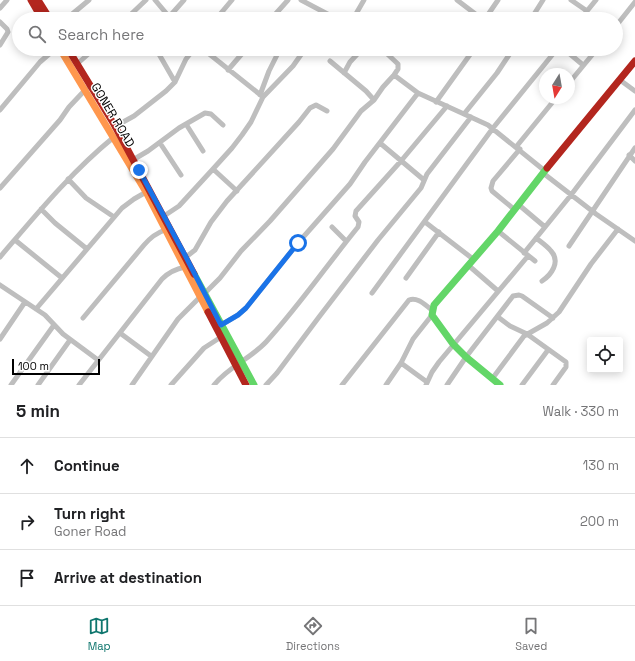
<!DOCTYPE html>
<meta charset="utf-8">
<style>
:root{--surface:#fff;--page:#f6f6f6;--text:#202124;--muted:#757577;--line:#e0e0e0;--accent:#0f766e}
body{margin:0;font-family:"Space Grotesk",sans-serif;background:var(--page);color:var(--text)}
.controls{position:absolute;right:12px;bottom:12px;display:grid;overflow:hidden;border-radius:4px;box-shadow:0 2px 10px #0003}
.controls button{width:36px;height:36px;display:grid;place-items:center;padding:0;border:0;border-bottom:1px solid var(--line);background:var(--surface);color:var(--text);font:20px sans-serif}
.compass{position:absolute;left:539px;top:68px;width:36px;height:36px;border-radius:50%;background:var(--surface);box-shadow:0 2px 10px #0003;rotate:191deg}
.scale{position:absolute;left:12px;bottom:10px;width:88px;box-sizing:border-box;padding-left:4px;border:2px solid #000;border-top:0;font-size:11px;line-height:14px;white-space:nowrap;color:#000;-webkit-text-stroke:3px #fff;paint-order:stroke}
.stop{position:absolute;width:12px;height:12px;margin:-9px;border:3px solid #1a73e8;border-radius:50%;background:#fff}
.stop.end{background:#1a73e8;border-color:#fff;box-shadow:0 1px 4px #0008}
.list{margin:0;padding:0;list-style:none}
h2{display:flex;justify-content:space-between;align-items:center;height:52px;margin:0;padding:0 16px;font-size:17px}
h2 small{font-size:13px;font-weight:400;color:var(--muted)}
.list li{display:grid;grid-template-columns:26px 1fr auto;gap:12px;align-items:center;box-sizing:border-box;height:56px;padding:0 16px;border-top:1px solid var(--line)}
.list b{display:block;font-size:15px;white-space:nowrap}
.list p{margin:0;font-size:13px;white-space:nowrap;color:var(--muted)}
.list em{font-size:13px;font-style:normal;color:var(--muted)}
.icon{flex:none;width:22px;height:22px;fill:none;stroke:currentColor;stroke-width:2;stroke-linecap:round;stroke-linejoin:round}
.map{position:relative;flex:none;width:635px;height:385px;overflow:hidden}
.search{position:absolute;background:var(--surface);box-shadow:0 2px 10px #0003;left:12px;right:12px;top:12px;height:44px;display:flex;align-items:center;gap:10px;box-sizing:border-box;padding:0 14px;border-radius:22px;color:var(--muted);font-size:15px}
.sheet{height:220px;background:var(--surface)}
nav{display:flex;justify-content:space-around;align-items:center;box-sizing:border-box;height:56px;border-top:1px solid var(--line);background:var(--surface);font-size:11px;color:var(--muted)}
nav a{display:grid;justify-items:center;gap:2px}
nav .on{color:var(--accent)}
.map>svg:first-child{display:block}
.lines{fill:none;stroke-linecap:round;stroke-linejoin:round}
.street{stroke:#bebebe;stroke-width:5}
.fast{stroke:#63d668;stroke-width:7}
.slow{stroke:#ff974d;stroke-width:7}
.jam{stroke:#b3261e;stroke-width:7}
.route{stroke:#1a73e8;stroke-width:5}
.labels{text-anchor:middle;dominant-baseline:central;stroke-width:3;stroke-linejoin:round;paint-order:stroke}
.street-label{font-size:12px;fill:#000;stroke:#fff}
</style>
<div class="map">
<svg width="635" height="385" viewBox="0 0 635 385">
<rect width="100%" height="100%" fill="#fff"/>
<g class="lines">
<path class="street" d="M155,0l16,19
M301,0l36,19
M457,0l25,19
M571,0l16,11 9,-11
M0,8l7,-8
M133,13l6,6
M169,17l15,-17
M64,19l7,-4 18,-15
M126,19l20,-19
M216,19l16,-19
M271,19l17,-19
M353,19l11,-19
M485,19l13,-19
M531,19l12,-19
M581,19l6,-8
M0,22l7,7 1,3 -8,13
M616,26l19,-24
M156,49l19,33
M203,49l60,48
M564,49l19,16
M330,61l36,30 8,9
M77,64l17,-15
M228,70l18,-21
M344,73l6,-11 12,-13
M394,75l24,18 70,32 57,46
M620,80l15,11
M569,83l28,-34
M260,95l9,-24 8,-16
M436,102l38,-53
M0,110l40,-48 15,-13
M464,114l33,-41 16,-24
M186,124l17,27
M114,127l20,-11 32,-25 9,-9 11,-23 8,-10
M160,143l21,32
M380,143l44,37
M516,147l40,-49
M629,155l6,6
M131,161l17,-10 31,-23 26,-15 6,1 12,11
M543,173l53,41 39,27
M68,179l18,19 28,19
M0,188l60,-68 9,-13 17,-18
M237,191l-24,-22 19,-21 10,-13 9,-13 12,-25 30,-31 12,-17
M519,205l26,22
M41,209l14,14 32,26
M515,210l-23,-19 -1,-3 2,-7 27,-32
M164,216l15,-10 34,-37
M425,222l48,37
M332,227l14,14
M498,231l37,30
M536,238c5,4 11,8 15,13 10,11 0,24 -9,30
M15,240l47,38
M569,246l66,-98
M524,253l47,-58 64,-85
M0,257c36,-42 71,-85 114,-120
M186,257l9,-7 16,-28 16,-21 72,-79 11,-14 6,-3 11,6
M468,265l30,26
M406,278l33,-46
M0,285l45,30 18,19 35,26
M205,293l15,-15 21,-27 29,-30 63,-72 28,-38 13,-11 9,-13 11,-12 4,-6v-5l-16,-15
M372,293l121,-165 64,-79
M36,309l86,-101 12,-9 14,-8
M498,317l12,9 17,8 39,28v5l-13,18
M83,318l61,-73c6,-7 12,-12 21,-15
M221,325l17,-10 8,-7 52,-65 52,-59 15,-22 53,-69
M120,333l31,23
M0,339l25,-37
M401,363l26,19
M492,379l32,-43 23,-13 12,-11 32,-48 27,-35
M11,385l43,-60
M38,385l32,-45
M79,385l83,-106c7,-7 13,-10 23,-12
M132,385l46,-66 22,-22
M171,385l33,-37 17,-11
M214,385c14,-18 36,-26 52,-43 33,-36 61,-77 92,-115l1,-5 -4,-6 1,-5 45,-50 46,-55
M266,385l11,-12 42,-56 59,-77 43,-52 6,-14 44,-57
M342,385l67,-85c9,-3 16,5 23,10
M386,385l15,-22 12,-24 19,-24
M426,385l6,-13 7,-10 89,-106
M447,385l19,-28 47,-61 6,-1 3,1 31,22
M522,385l26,-35"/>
<path class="fast" d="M194,274l60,111
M500,385l-34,-28 -13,-13 -21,-29 2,-10 64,-74 49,-63"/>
<path class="slow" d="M60,49l86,143 62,120"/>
<path class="jam" d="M31,0l11,19
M38,0l12,19
M68,49l47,77 79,148
M547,168l88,-107
M208,312l38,73"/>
</g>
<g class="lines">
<path class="route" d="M139,170l47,87 35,68 17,-10 8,-7 52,-65"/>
</g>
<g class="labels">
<g class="street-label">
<text transform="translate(113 115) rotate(59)">GONER ROAD</text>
</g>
</g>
</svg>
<div class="controls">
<button><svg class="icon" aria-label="locate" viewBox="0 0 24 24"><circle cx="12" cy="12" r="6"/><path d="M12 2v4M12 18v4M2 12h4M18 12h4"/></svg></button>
</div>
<svg class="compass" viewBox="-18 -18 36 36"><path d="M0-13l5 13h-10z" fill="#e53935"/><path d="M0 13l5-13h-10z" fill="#757577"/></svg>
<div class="scale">100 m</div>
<div class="stop" style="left:298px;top:243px"></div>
<div class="stop end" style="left:139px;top:170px"></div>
<div class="search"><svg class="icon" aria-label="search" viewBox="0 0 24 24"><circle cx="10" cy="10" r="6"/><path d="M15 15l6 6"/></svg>Search here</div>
</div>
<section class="sheet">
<h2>5 min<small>Walk · 330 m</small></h2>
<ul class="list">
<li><svg class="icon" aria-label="ahead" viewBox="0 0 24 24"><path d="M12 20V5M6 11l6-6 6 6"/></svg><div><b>Continue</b></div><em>130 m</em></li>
<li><svg class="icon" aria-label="right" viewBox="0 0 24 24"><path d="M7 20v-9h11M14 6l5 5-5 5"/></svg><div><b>Turn right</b><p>Goner Road</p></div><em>200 m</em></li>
<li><svg class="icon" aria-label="arrive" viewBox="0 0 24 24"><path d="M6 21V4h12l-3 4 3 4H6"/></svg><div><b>Arrive at destination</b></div></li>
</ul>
</section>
<nav>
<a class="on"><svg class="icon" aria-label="map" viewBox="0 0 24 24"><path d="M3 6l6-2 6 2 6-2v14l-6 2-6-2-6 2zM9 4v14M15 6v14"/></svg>Map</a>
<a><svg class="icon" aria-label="directions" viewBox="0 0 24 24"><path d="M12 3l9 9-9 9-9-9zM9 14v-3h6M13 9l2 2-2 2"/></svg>Directions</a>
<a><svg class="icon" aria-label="saved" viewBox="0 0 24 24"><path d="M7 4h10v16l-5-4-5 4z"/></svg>Saved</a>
</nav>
